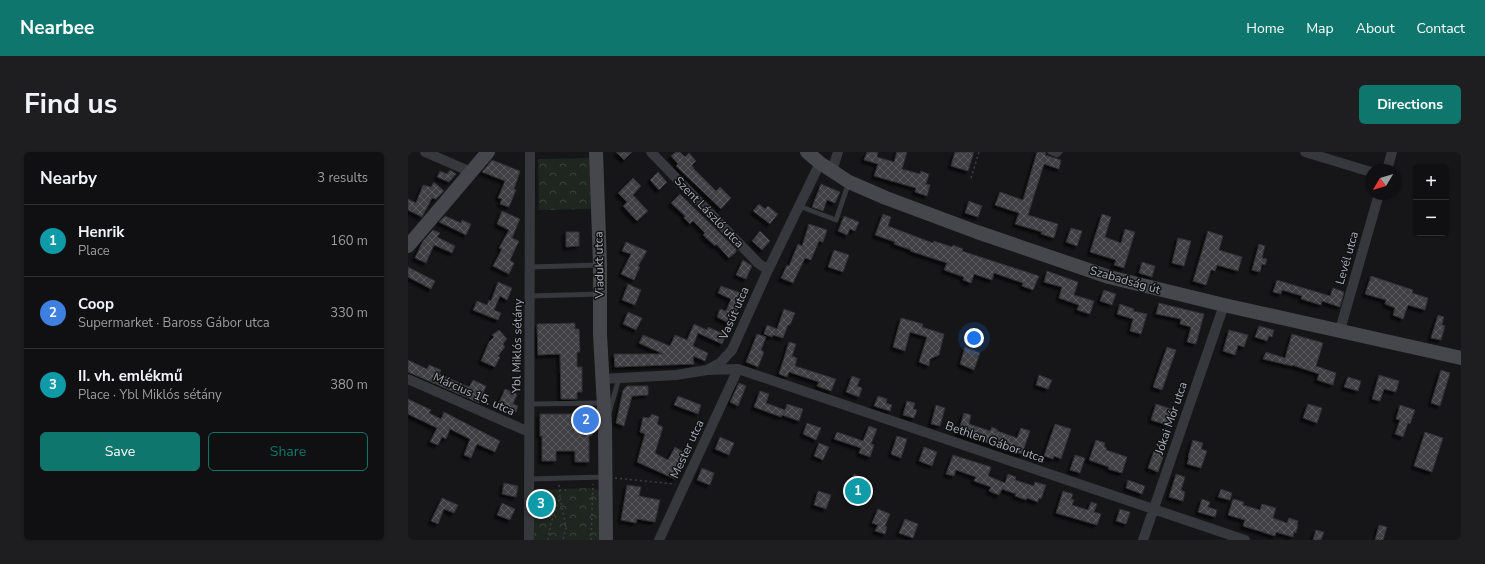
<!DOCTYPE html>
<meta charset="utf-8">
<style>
:root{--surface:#101012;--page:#1e1e20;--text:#f1f3f6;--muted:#9c9d9f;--line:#303032;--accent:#0f766e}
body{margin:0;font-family:"Nunito Sans",sans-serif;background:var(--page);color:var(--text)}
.controls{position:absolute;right:12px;top:12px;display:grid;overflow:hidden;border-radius:6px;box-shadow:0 1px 3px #0004}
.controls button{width:36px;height:36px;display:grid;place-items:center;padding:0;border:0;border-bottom:1px solid var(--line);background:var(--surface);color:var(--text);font:20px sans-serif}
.compass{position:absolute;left:957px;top:12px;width:36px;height:36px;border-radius:50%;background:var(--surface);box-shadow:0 1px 3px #0004;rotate:232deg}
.you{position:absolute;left:566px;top:186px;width:14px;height:14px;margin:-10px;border:3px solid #fff;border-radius:50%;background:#1a73e8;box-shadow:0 0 0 6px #1a73e833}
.badge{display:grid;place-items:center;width:26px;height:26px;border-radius:50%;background:var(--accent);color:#fff;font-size:13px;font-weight:700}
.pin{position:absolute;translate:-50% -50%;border:2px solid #fff;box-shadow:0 1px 4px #0006}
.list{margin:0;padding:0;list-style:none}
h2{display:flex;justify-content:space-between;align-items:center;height:52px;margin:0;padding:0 16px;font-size:17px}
h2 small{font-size:13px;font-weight:400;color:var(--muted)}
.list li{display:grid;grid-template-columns:26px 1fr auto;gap:12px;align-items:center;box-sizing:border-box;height:72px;padding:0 16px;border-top:1px solid var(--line)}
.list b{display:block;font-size:15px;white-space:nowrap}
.list p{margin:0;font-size:13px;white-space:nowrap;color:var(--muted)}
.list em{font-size:13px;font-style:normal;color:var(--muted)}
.actions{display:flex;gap:8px;padding:12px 16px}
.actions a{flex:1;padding:9px 0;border:1px solid var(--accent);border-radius:6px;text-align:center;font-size:14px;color:var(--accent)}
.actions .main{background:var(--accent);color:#fff}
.map{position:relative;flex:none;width:1053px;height:388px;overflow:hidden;border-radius:6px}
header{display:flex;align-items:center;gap:24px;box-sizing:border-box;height:56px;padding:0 20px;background:var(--accent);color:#fff}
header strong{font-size:19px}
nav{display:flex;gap:22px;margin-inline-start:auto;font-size:14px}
.intro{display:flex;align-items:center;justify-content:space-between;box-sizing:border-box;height:96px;padding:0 24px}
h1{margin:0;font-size:28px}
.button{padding:10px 18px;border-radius:6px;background:var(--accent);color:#fff;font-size:14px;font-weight:700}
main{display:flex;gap:24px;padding:0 24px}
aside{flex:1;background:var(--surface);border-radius:6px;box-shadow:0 1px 3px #0004}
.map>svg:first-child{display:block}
.park{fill:url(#park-crowns)}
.building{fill:url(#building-cross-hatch);stroke:#303034;filter:url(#shadow)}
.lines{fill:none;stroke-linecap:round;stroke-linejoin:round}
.path{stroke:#3d3f44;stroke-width:1.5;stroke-dasharray:2 3;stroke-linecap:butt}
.lane{stroke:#37383d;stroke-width:5}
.street{stroke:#37383d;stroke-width:10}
.secondary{stroke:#45474d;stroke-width:14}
.labels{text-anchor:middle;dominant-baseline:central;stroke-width:3;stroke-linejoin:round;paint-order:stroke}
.street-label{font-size:12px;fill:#a8adb8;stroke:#111113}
</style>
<header>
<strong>Nearbee</strong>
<nav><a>Home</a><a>Map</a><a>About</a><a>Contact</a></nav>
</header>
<div class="intro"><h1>Find us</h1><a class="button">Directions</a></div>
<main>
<aside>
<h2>Nearby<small>3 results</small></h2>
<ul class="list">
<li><span class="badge" style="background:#0f9aa8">1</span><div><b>Henrik</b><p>Place</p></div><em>160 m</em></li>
<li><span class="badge" style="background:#3f7fe0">2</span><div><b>Coop</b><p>Supermarket · Baross Gábor utca</p></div><em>330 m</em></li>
<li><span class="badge" style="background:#0f9aa8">3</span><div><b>II. vh. emlékmű</b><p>Place · Ybl Miklós sétány</p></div><em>380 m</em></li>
</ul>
<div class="actions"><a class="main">Save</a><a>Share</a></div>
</aside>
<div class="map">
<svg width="1053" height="388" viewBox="0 0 1053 388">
<defs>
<pattern id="park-crowns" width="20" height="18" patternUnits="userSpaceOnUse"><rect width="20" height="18" fill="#1e261f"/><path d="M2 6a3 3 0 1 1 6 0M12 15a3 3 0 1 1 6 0" fill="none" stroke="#3c433d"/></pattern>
<pattern id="building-cross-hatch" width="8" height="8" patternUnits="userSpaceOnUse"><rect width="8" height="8" fill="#404145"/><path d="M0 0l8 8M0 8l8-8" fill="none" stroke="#595a5e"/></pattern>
<filter id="shadow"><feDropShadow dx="-3" dy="3" stdDeviation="1" flood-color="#0009"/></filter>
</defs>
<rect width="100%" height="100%" fill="#161618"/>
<path class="park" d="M182,6l1,51 -52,1 -1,-51z
M181,336l10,2 1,50h-66v-50z"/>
<path class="building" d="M208,0h16l-8,8z
M268,0h4l5,5 4,-4 7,8 -4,4 2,4 22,22 4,-4 11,11 -10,11 -45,-43 2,-2 -7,-8z
M459,0h11l-1,5 17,5 3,-10h10l-5,17 18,5 1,-3 8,3 -3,10 4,1 -3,11 -12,-4 1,-4 -42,-12 4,-12 -14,-4z
M547,0h19l-6,19 -17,-5z
M629,0h9l-1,3 16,5 -2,9 -15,-5 -16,51 30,9 -4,14 -13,-4 1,-2 -27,-8 4,-11 -24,-8 5,-13 23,8z
M84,8l28,11 -6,18 2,1 -7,17 -9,-3 2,-5 -4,-1 7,-17 -23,-9z
M42,18l6,4 -7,8 -12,-5 3,-6 7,3z
M250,20l9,10 -8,8 -9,-10z
M225,26l8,8 -8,9 15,16 -11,10 -14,-15 4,-4 -9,-9z
M26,30l10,9 -8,8 -4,-1 -10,19 -14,-7v-11l8,4 7,-18 8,2z
M413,32l19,8 -5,11 -8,-3 -4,11 -11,-4z
M272,42l56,55v3l-7,6 -13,-14 -1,2 -12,-11 2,-2 -12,-12 -3,3 -6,-6 1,-2 -14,-13z
M561,49l13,5 -4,11 -13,-4z
M351,52l6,5 3,-3 10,8 -8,10 -17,-13z
M94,59l18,8 -8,19 7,3 -9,19 4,3 -5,11 -16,-8 9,-17 -3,-1 10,-18 -12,-6z
M475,62l8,3 -3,9 45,17 1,-2 18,6 1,-2 10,4 -1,2 77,25 -6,14 -11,-4 1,-3 -29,-10 -2,7 -18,-6 -3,9 -8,-3 1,-3 -20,-7 3,-7 -37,-12 1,-1 -17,-6 1,-2 -20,-7z
M694,62l9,3 -6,20 16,6 4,-14 10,3 -11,36 -10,-3 2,-5 -26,-8z
M37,64l16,7 1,-3 9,4 -5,11 -27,-13z
M436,64l15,6 -4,9 -5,-2 -3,6 -9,-4z
M401,72l18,6 -4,12 -4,-1 -8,19 -6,-2 -12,25 -12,-5 6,-13 2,1 9,-22 4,2z
M663,76l11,3 -5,15 -11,-4z
M25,78l7,3 -3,4 18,9 -3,7 -18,-8 -8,18 -11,-5 8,-17z
M352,79l10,10 -8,9 -10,-9z
M800,79l15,5 -4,14 23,7 -4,14 -21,-6 -2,6 -4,-1 -5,15 -13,-4z
M158,80h13v14l-13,1z
M770,86l13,3 -7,25 -12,-3z
M218,90l21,9 -9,15 2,1 -6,13 -13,-6 10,-20 -9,-3z
M851,92l6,2 -3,12 5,1 -2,6 -3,-1 -2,8 -8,-2z
M426,98l15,5 -6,17 -15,-5z
M335,108l9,6 -6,13 -10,-4z
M734,110l13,4 -3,11 -13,-4z
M0,115l27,14 -4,8 -23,-12z
M639,119l31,11 -4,13 20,6 -4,13 -13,-4 2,-5 -20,-7 3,-11 -18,-5z
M963,124l42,14 -1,3 16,5 -3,12 -17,-5 -5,14 -10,-4 2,-7 -10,-4 1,-4 -21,-6z
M869,128l53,16 3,-8 11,4 -4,15 -18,-6 -1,4 -20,-6 1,-3 -20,-6 -1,4 -8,-2z
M90,130l14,6 -5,12 -7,-4 -6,14 7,3 -3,7 -25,-10 4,-9 10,4 2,-5 2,1z
M220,132l13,6 -6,15 -13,-5z
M313,134l23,8 -13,30 -14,-7 3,-8 6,2 5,-12 -13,-6z
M696,138l12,4 -4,11 -12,-4z
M751,151l45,11 -8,30 -9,-2 4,-15 -11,-3 1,-5 -25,-5z
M712,152l14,5 -1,2 14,3 -6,20 -11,-3 3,-12 -16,-5z
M376,157l11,4 -5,12h-2l-5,13 -10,-3 -1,2 -8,-3 3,-9 10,4z
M220,160l14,6 -6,12 -13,-6z
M1030,163l6,2 -2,8 3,1 -4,14 -10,-2z
M493,166l22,6 -1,3 22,7 -5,21 -9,4 -1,7 -10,-4 8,-25 -17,-5 -5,19 -12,-4z
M167,171v6h4l1,23h-3v15h5v25h-5v7h-16l-1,-45 -22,1 -1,-31z
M286,172l13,6 1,-3 18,8 -4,9 -24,-11 -5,13 15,7 -3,8 -12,-5 1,8 -79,3 -1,-13h49l-24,-11 4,-8 27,11 5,-11 12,5z
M851,174l15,4 -2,7 -3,-1 -2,5 -12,-4z
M91,178l8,9 -4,5 2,3 -7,9 2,1 -5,10 -14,-6 8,-19 5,-5 -2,-2z
M821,178l19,5 -4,12 -6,-2 -3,10 -12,-4z
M349,182l9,3 -5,13 3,2 -6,15 -12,-5z
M884,182l31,9 -7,23 20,7 -3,12 -16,-5 2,-6 -27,-9v1l-29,-7 3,-7 19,6z
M381,190l7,2 -4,12 5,2 -2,8 41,13 -5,12 -14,-5 2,-4 -30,-10 -2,5 -8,-3z
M557,195l15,6 -6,17 -14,-6z
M759,195l9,3 -14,40 -9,-3z
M0,208l19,9 2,-4 12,5 -2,4 30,13 4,-7 13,6 -7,17 -71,-31z
M1033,218l9,3 -10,33 -9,-3z
M631,223l13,5 -4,9 -12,-4z
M971,223l20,6 -3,11 -12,-3 -4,12 -8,-2z
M444,224l8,3 -3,7 5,2 -3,9 -13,-5z
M940,225l13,4 -3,10 -14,-4z
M331,231l7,3 -8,20 -8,-4z
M219,234h21v9l-16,1 -8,30 -8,-3 7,-33z
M97,237l12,5 -4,10 5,2 -2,6 -18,-7z
M352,239l9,3 -3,9 19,7 2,-6 16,5 -4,12 -17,-6 -1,2 -27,-10z
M270,244l23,9 -3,9 -24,-9z
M470,244l9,3 -1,4 6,2 -2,6 -16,-5z
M0,247l23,11 -2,3 12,6 3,-7 56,29 -5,11 -18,-8 -6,14 -7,-3 6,-16 -20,-10 -4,10 -4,-2 -4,8 -8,-3 7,-14 -29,-14z
M499,249l8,2 -2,6 4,1 -3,8 -11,-3z
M748,252l15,5 -4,16 -16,-5z
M900,252l14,4 -5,15 -14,-5z
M528,253l9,3 -5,18 -9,-2z
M992,253l15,5 -5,14 -2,-1 -5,14 -8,-3 5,-14 -4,-1z
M556,261l7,2 -2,9 21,7 2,-4 6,3 -1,1 20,7 4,-10 9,3 -8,23 -64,-21z
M132,262h52v22h-3v26h-14v-11h-19v10h-14v-25h-2z
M244,262l7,3 -2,7 6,3 -8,26 13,7 7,-13 12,7 -12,25 -38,-17 8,-28 -5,-2 3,-15 6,1z
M399,271l14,5 -5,12 -13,-6z
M647,272l16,5 -10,30 -7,-3 -1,3 -9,-3z
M461,274l8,3 -6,15 3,1 -4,12 -11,-4 2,-5 -27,-9 3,-7 26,9z
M1017,280l18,6 -11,34 -18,-6z
M489,284l10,3 -6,19 -10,-4z
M312,285l14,6 -5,12 -14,-6z
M688,288l9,3 -1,4 3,1 -1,2 21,7 -5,16 -14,-4 1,-2 -20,-7z
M785,288l10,3 -2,6 6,2 -6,17 -14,-4 2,-6 -1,-1z
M411,291l10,4 -6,13 -9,-4z
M516,295l13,5 -5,14 -13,-5z
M746,299l10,3 -6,18 -10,-4z
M545,303l38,12 -3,9 17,7 3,-9 8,3 -1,3 19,6 1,-4 11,3 -5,14 -2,-1 -1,4 -11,-4 -1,2 -11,-4 1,-2 -14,-5 -3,6 -10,-4 2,-4 -17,-6 2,-4 -20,-7 -2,6 -8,-2z
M667,303l10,3 -5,15 -10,-3z
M294,316l12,5 -4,12 -13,-5z
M446,322l8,4 -2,5 11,4 -6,15 -19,-8z
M768,322l9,3 -4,13 4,2 -2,9 -14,-4z
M720,328l17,6 -3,8 -16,-6z
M96,331l14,3 -2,11 -14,-3z
M219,333l14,2 -2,9 21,4 -5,22 -18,-3 -1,4 -15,-3z
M813,337l11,4 -2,7 -12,-3z
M410,339l13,4 -5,14 -12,-4z
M655,339l10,3 -2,5 3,1 -2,5 16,5 3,-8 6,2 -3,8 7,2 -4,11 -41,-12z
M34,346l16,7 -4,8 -10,-4 -6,15 -7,-3z
M794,347l8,3 -2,5 9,3 -2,7 -17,-5z
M825,347l11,3 -1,3 17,5 2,-6 14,4 -3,10 14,5 2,-5 9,3 -1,3h1l-2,9 -2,-1 -1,5 -17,-5 -1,4 -32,-10 2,-6 -17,-5z
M94,351l13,6 -5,11 -13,-5z
M470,357l12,5 -5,12 2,1 -2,7 -10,-3 3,-6 -6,-2z
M712,357l10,3 -4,12 -10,-3z
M497,367l13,5 -5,14 -14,-5z
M971,373l8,2 -4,13h-8z
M908,378l8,2 -3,8h-8z"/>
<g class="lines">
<path class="path" d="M563,26l8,-26
M207,326l60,6
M152,346l6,30 -3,12
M140,388l3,-17 9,-25 -1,-14
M183,388l2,-56"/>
<path class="lane" d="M642,0l7,3 3,-3
M391,54l37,14 13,-38
M122,115l69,-2
M122,144l69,-2
M121,252l73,-1
M201,261l10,-35
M121,327l75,-2"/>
<path class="street" d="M17,0l46,20
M243,0l107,111 10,7
M897,0l66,20
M979,18l5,-18
M424,19l6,-19
M932,178l39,-136
M299,218l31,-1 507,171
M0,227l121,53
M194,227l74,-4 31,-5 13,-7 12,-13 36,-80 52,-107
M121,388l1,-388
M251,388l79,-171
M735,388l81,-235"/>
<path class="secondary" d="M188,0l4,113v69l5,91 1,115
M399,0l13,11 29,19 37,16 91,34 132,45 115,28 237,53
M0,94l80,-94"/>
</g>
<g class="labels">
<g class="street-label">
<text transform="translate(301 60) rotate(46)">Szent László utca</text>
<text transform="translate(939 106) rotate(-74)">Levél utca</text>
<text transform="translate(191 113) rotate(-91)">Viadukt utca</text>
<text transform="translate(717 128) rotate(16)">Szabadság út</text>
<text transform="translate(326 161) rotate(-66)">Vasút utca</text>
<text transform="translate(109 194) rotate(-89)">Ybl Miklós sétány</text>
<text transform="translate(66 242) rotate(24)">Március 15. utca</text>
<text transform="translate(763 266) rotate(-71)">Jókai Mór utca</text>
<text transform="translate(587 290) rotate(19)">Bethlen Gábor utca</text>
<text transform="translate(279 297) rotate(-65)">Mester utca</text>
</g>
</g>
</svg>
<div class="controls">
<button>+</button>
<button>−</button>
</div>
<svg class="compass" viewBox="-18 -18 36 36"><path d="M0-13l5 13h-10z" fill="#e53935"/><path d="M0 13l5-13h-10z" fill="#9c9d9f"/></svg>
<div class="you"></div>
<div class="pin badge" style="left:450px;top:339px;background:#0f9aa8">1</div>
<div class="pin badge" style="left:178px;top:268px;background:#3f7fe0">2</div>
<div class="pin badge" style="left:133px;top:352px;background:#0f9aa8">3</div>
</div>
</main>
